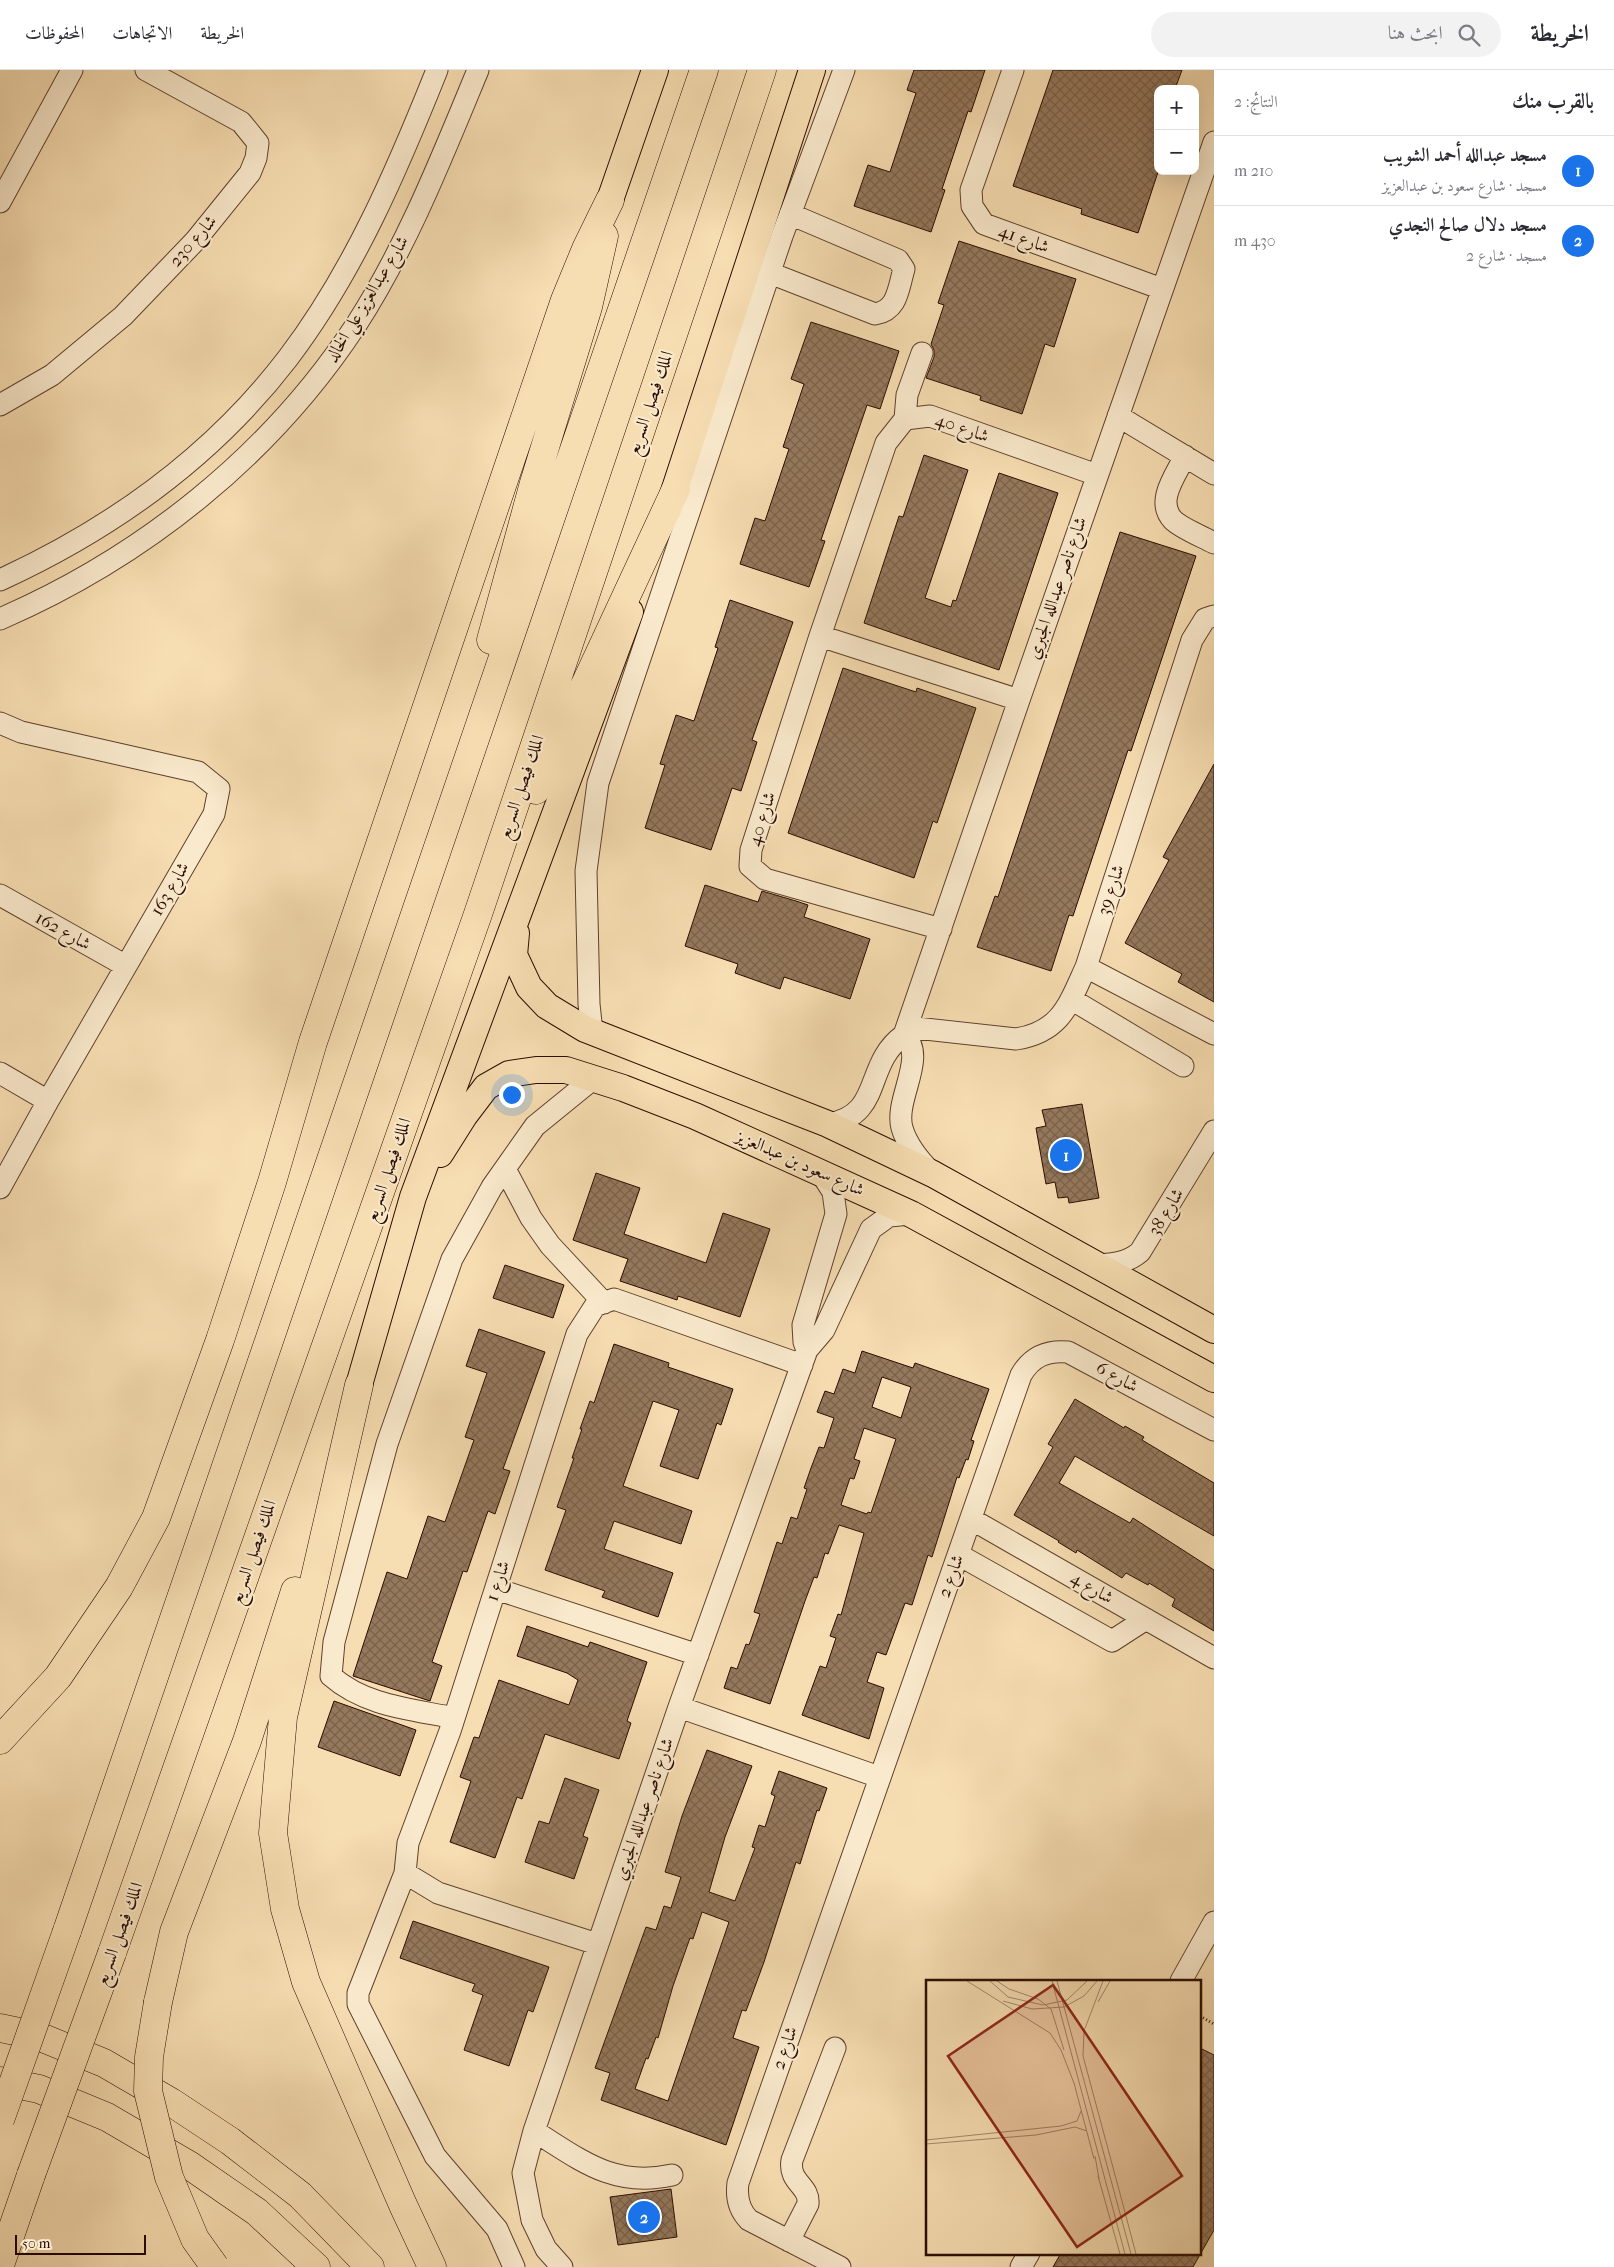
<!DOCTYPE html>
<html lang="ar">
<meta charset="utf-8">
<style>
:root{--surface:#fff;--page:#f2f2f3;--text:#2b2b33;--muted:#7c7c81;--line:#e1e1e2;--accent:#1a73e8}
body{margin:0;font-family:"IM FELL French Canon",Amiri,serif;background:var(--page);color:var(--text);direction:rtl}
.controls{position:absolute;right:15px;top:15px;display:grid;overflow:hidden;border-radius:10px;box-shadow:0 5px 20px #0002}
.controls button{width:45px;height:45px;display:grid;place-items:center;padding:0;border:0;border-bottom:1px solid var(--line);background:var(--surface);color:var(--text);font:25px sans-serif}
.scale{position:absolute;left:15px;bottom:12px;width:131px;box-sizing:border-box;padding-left:5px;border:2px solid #2b0c00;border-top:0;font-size:14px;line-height:18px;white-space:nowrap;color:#2b0c00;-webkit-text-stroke:4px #faeacd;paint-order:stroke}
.you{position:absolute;left:511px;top:1024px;width:18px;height:18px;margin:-12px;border:4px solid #fff;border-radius:50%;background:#1a73e8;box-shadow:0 0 0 8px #1a73e833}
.badge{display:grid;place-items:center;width:32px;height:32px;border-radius:50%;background:var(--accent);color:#fff;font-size:16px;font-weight:700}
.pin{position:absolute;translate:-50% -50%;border:2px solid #fff;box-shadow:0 1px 5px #0006}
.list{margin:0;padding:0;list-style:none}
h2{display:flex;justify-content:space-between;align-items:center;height:65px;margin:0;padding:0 20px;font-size:21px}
h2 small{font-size:16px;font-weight:400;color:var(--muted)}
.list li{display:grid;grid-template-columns:32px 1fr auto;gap:15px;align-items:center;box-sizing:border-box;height:70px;padding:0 20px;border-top:1px solid var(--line)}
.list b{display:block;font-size:19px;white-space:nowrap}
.list p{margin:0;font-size:16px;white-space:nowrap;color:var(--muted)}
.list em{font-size:16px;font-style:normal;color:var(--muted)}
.icon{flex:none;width:28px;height:28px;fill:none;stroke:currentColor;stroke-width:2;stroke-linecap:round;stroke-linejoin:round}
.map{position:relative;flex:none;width:1214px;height:2197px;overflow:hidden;direction:ltr}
header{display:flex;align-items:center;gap:30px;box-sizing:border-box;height:70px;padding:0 25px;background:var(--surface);border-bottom:1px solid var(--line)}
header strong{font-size:24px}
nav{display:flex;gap:28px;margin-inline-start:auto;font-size:18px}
.search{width:350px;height:45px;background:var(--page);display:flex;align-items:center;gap:12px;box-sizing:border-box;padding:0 18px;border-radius:28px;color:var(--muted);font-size:19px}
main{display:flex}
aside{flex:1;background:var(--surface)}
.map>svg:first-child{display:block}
.building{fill:url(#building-cross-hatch);stroke:#2b0c00;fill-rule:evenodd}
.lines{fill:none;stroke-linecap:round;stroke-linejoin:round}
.minor-casing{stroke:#5e402c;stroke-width:23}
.major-casing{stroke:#2b0c00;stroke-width:28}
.highway-casing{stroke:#2b0c00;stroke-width:29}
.path{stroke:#2b0c00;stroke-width:3;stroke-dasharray:1 2.5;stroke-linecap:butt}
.minor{stroke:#faeacd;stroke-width:21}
.major{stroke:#f7deb2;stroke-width:26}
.highway{stroke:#f7deb2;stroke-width:28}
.highway-bridge-casing{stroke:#2b0c00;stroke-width:29;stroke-linecap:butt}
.highway-bridge{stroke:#f7deb2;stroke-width:28}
.labels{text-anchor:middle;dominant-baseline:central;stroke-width:4;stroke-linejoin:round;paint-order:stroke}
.street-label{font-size:18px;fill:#2b0c00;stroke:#faeacd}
.inset-road{fill:none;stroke:#a58a6b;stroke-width:1}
.view{fill:#8f2418;fill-opacity:0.15;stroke:#8f2418;stroke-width:2.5}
.inset-edge{fill:none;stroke:#2b0c00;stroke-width:2.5}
</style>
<header>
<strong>الخريطة</strong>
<div class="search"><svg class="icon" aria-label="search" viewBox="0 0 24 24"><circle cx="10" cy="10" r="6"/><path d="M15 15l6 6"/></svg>ابحث هنا</div>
<nav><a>الخريطة</a><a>الاتجاهات</a><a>المحفوظات</a></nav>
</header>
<main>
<aside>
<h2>بالقرب منك<small>النتائج: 2</small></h2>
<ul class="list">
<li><span class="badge">1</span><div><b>مسجد عبدالله أحمد الشويب</b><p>مسجد · شارع سعود بن عبدالعزيز</p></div><em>210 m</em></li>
<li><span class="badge">2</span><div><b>مسجد دلال صالح النجدي</b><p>مسجد · شارع 2</p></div><em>430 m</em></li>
</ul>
</aside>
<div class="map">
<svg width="1214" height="2197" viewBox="0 0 1214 2197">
<defs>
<pattern id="building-cross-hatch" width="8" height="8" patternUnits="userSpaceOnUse" patternTransform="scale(1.25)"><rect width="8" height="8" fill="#95795d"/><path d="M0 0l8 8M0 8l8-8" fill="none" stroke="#7a624a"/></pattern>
</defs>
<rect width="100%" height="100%" fill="#f7deb2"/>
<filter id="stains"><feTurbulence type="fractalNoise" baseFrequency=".004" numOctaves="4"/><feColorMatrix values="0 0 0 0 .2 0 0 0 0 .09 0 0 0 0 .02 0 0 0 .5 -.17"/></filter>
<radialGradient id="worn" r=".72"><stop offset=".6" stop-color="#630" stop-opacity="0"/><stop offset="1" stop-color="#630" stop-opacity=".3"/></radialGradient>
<path class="building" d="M914,0h71l-14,42 -3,-1 -26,78 3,1 -14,42 -77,-26 14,-41 22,7 26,-79 -9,-3z
M1053,0h129l-7,19h-17v83l-20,61 -57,-19 1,-5 -69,-23z
M959,171l117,38 -22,68 -9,-3 -23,70 -42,-14 1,-4 -55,-18 8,-21v-7l-3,-6 13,-39 -6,-2z
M811,252l88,29 -19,58 -13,-4 -46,135 4,1 -16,46 -69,-23 15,-46 10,3 24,-72 -6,-2 21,-63 -13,-5z
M924,385l44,15 -43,128 26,9 2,-7 3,1 43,-128 59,20 -59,177 -135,-47 35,-107 4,1z
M1120,462l76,24 -65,195 -3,-1 -55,166 -4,-1 -18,56 -74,-24 18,-51 3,1z
M730,530l63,22 -41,118 5,2 -16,49 -9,-3 -21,62 -66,-22 20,-63 -5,-1 16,-49 18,6 24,-73 -3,-1z
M843,598l73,24 1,-4 59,20 -39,115 -4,-2 -19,57 -126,-45z
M1214,694v238l-36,-20 4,-8 -57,-31 44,-83 -6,-3z
M705,815l53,17 4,-11 34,10 12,4 -4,12 66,22 -20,60 -66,-22 -4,12 -45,-16 3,-9 -53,-18z
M1082,1034l17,94 -30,5 -1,-6 -10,1 -3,-16 -9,2 -10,-56 10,-2 -4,-16z
M596,1103l44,15 -16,46 82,29 17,-50 47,16 -30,88 -62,-21 -1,4 -57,-19 8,-22 -55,-19z
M505,1195l59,20 -11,33 -60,-20z
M479,1259l66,23 -42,117 7,2 -15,43 -7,-3 -21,61 -4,-1 -31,91 10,4 -12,35 -77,-25 34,-104 20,7 21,-63 17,6 29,-82 -9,-3 22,-64 -21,-7z
M614,1274l55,19 -1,4 65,22 -12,36 -4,-2 -19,56 -38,-13 19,-56 -26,-9 -30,85 69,25 -11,33 -67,-23 -10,28 69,24 -15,44 -56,-20 3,-6 -60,-21 21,-60 -9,-3 17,-49h-2l10,-29h-2l10,-28 4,2z
M862,1281l51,17 2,-5 74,26 -18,51 3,1 -6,19 -2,-1 -7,19 -2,-1 -25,80 -4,-2 -16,50 -7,-2 -19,52 -9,-3 -10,30 17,6 -15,51 -67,-24 18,-49 6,2 10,-30 -6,-2 8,-22 3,1 23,-82 -25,-8 -11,29 -3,-1 -8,25 -3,-1 -9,24 -35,103 -46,-16 7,-21 6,2 9,-25 3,1 11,-31 -6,-2 23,-70 5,2 9,-27 6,2 10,-30 -3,-1 7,-20 8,-21 5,1 10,-30 -17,-6 8,-21 9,3 9,-25 12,4zM882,1307l29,10 -10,31 -29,-11zM864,1358l32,11 -25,74 -3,-1 -1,2 -26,-9 9,-27 4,1 6,-18 -6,-2z
M1075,1329l49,29 1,-2 19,11 -2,3 72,43v53l-139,-80 -16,27 71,40 3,-5 81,52v61l-42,-25 3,-7 -26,-16 -1,2 -22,-12 -4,5 -45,-28 -1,3 -18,-11 1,-1 -45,-26 39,-68 -5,-3z
M527,1556l61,21 2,-5 57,20 -20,59 4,2 -12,36 -74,-25 -23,65 -5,-2 -22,61 -45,-16 21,-61 -11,-4 14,-40 5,1 20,-58 70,25 9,-25 -11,-7 -50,-17z
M334,1631l82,29 -16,46 -82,-29z
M707,1680l45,16 -27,71 -16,55 26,9 20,-53 -3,-1 7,-22 6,2 10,-31 -4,-2 8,-23 48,17 -8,23 -2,-1 -17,54 -4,-2 -32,100 -18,49 -4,-1 -9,28 26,9 -33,98 -125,-45 9,-27 -15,-5 51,-141 10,3 8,-24 7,2 10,-31 -16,-5 17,-56zM702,1842l27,10 -61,179 -33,-12 11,-31 2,1 8,-22 2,1 15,-52 17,-48 3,1z
M565,1708l34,12 -16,46 5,2 -14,41 -49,-17 14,-41 10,3z
M413,1851l136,46 -16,45 -5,-2 -19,56 -45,-16 19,-55 -11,-4 3,-7 -75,-26z
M1200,1978l14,7v175l-21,37h-140l8,-14h139z
M671,2119l6,48 -59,8 -8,-48z"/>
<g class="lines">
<g class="minor-casing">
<path id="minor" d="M1013,0l-42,120 1,16 12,18 178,65
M0,132l72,-132
M770,203l105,41c23,-4 23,-25 29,-45l-6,-9 -108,-46
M0,335l52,-30 71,-59 72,-75 55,-68 6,-15 2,-15 -17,-21 -95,-52
M1118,346l96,58
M905,349l2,-24 15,-42
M1185,386c-9,19 -30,45 -12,64 8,8 30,17 41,23
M0,510c111,-51 213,-124 288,-222 66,-87 109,-188 149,-288
M0,549c143,-62 270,-163 356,-294 51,-79 86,-168 122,-255
M820,566l199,64
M0,653l21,9 177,40 21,17 -5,25 -166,287 -48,87
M0,825l126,71
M941,859l-176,-50 -15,-13 1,-16 69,-214 66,-193 19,-24 25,-3 167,59
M1086,897l128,67
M1071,929l112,67
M907,957l109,12c45,-7 53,-35 70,-72l106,-327 13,-21 9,-3
M592,962l-3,-28 -3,-133 12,-88 184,-547 62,-166
M904,965c24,22 -10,64 -2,93 5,17 18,33 30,45
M0,1003l48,28
M828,1054c56,-9 35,-60 76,-89l115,-335 195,-558
M505,1099l26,49 19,27 54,58
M1097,1195c17,-1 30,-2 43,-13l74,-121
M807,1280l-3,-8 -1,-17 33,-111 -3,-22 -12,-19
M971,1449l243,139
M959,1485l153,86 34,-22
M496,1519l202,66
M679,1637l200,70
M454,1648c-43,-9 -89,-12 -123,-42l3,-34 53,-198 65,-185 40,-72 43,-61 59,-48
M405,1803l-47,120v11l77,152 62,73 17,38
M597,1874l-159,-51 -33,-20 3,-30 42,-112 127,-397 18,-28 19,-7 188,66
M1181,1911l33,-59
M534,2061c47,29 79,57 138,44
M789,2171l19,-37c2,-19 -20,-21 -16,-44l43,-112
M562,2197l-16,-18 -14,-29 -9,-47 11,-42 145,-424 128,-357 17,-20 47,-101 18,-13 22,-2
M840,2197l-91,-47c-10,-10 -13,-22 -11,-37l283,-808c11,-19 26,-25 47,-23l146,78
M1021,2197l8,-14"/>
</g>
<g class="major-casing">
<path id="major" d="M610,130l45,-130
M668,440l144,-440
M516,863l-2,22 15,32 18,19 38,23 243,95 105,50 281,156
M440,1084l24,-38 22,-29 23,-13 27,-4h30l57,18 72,28 216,98 303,165
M359,1315l54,-188 217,-585"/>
</g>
<g class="highway-casing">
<path id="highway" d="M491,570l43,-157 54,-176 16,-71
M536,720l140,-301
M359,1315l-76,332 -10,116 12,76 21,73 97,223 29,62
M0,1670l58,-63 61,-90 37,-69 64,-178 52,-158 41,-140 252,-742 21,-51 24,-49
M67,1861l637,-1861
M112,1883l366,-1039 284,-844
M158,1932l16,-70 73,-191 48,-150
M0,1958l38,8 66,27 67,39 59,39 70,54 70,72
M0,2011l39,8 68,28 82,48 68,47 59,55
M0,2195l31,-90"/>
</g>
<path class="path" d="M1200,1946l14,8"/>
<use href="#minor" class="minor"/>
<use href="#major" class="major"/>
<use href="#highway" class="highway"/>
<g class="highway-bridge-casing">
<path id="highway-bridge" d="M158,1932l-9,55 -1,34 21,86 26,62 20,28
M0,2050l67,-189
M31,2105l81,-222"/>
</g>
<use href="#highway-bridge" class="highway-bridge"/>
</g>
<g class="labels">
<g class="street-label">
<text transform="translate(1024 169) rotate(20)">شارع 41</text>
<text transform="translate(193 171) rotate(-49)">شارع 230</text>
<text transform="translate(367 229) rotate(-59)">شارع عبدالعزيز علي الخالد</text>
<text transform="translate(650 333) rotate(-71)">الملك فيصل السريع</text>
<text transform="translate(962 358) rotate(19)">شارع 40</text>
<text transform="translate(1057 518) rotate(-71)">شارع ناصر عبدالله الجبري</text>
<text transform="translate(521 717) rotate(-71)">الملك فيصل السريع</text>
<text transform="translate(762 749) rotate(-73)">شارع 40</text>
<text transform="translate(170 819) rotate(-60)">شارع 163</text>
<text transform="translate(1111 820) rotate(-72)">شارع 39</text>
<text transform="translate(63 861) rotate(29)">شارع 162</text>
<text transform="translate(800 1093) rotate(24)">شارع سعود بن عبدالعزيز</text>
<text transform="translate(388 1100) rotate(-71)">الملك فيصل السريع</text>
<text transform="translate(1166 1142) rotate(-59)">شارع 38</text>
<text transform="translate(1117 1307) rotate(29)">شارع 6</text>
<text transform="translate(253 1482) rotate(-71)">الملك فيصل السريع</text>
<text transform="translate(951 1506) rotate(-70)">شارع 2</text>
<text transform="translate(498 1511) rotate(-72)">شارع 1</text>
<text transform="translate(1092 1518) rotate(30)">شارع 4</text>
<text transform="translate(644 1739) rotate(-71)">شارع ناصر عبدالله الجبري</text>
<text transform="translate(119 1864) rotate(-70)">الملك فيصل السريع</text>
<text transform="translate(785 1978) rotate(-71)">شارع 2</text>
</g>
</g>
<g transform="translate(926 1910)">
<rect width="275" height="275" fill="#f7deb2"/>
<path class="inset-road" d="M41,1l83,52 11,17 13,33M64,1l18,16 35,8 24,-5 20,-19M71,1l12,8 29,10 13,10 13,41M126,1l73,273M131,1l74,273M177,1l-19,50 -1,25 39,145M77,21l29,8 32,-2 20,-11 13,-15M172,22l12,-21M148,103l20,76M0,160l135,-14 16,-5 4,-10M0,164l110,-9 39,-8 12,4M169,176l4,23M172,196l22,78M196,221l14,53"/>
<path class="view" d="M127,5l129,191 -105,71 -129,-191z"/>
<rect width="275" height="275" class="inset-edge"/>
</g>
<rect width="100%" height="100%" filter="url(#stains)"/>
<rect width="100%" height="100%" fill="url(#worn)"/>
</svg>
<div class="controls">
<button>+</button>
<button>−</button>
</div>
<div class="scale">50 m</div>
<div class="you"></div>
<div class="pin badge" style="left:1066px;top:1085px">1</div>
<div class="pin badge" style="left:644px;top:2147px">2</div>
</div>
</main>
